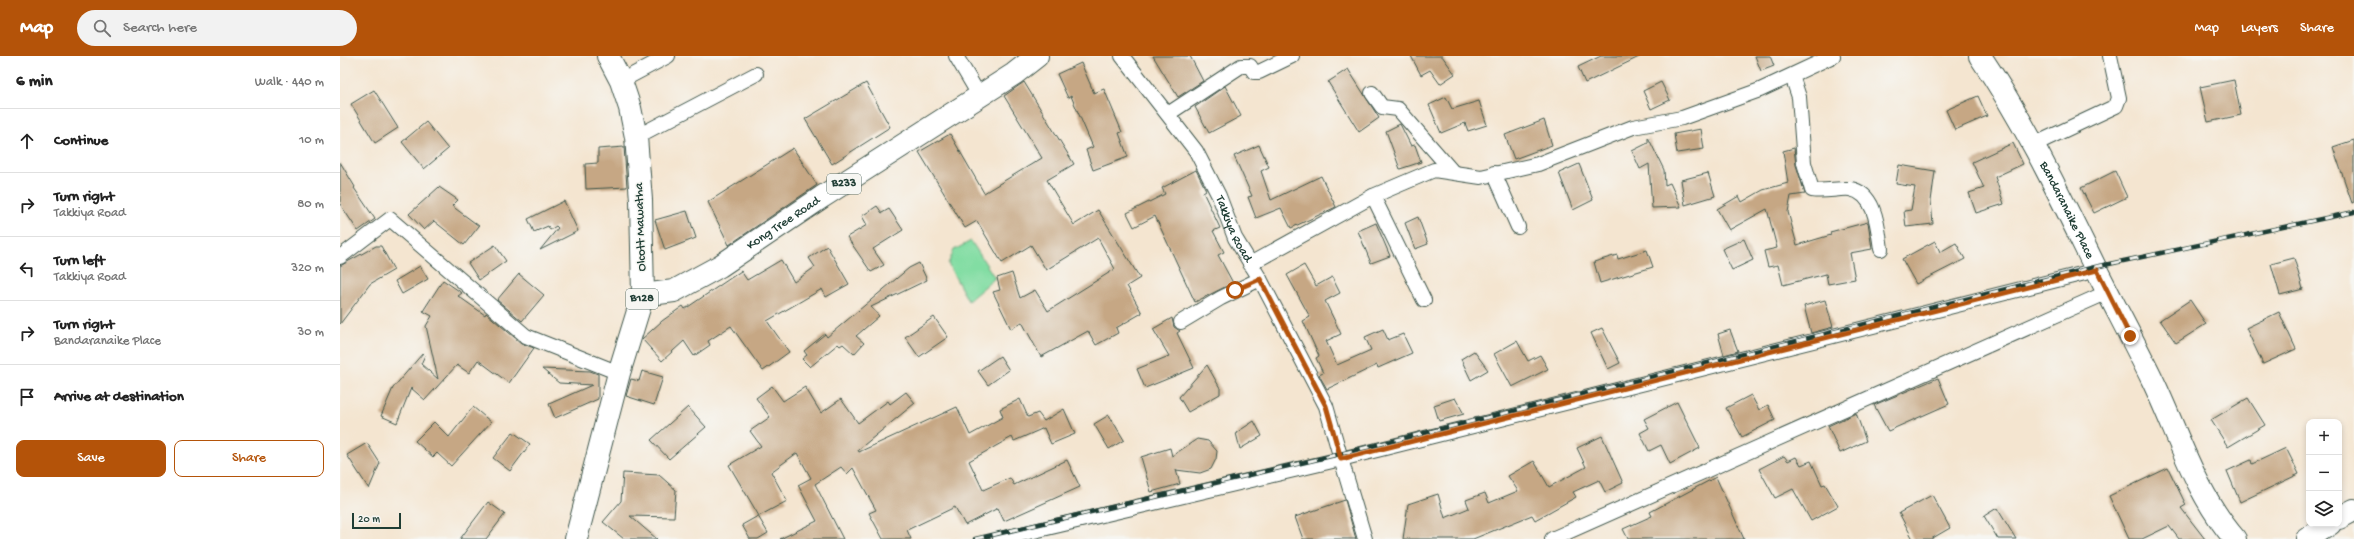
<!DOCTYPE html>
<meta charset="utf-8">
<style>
:root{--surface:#fff;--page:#f2f2f2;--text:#222;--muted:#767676;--line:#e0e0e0;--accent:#b45309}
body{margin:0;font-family:"Gochi Hand",sans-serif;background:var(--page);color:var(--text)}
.controls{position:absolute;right:12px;bottom:12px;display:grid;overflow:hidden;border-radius:8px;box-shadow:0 2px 6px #0003}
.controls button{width:36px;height:36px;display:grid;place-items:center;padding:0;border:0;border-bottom:1px solid var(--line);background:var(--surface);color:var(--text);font:20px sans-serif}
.scale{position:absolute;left:12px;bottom:10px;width:49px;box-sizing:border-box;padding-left:4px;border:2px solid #1f3d34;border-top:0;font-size:11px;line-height:14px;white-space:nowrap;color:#1f3d34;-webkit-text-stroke:3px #f6f6f2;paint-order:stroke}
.stop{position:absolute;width:12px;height:12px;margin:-9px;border:3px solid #b45309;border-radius:50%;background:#fff}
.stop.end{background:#b45309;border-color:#fff;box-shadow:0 1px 4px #0008}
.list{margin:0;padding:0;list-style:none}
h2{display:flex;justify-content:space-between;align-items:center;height:52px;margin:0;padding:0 16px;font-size:17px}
h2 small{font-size:13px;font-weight:400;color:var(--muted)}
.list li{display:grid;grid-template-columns:26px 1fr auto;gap:12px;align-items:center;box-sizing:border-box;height:64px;padding:0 16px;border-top:1px solid var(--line)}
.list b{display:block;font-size:15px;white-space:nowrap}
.list p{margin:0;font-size:13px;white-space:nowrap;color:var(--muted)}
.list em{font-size:13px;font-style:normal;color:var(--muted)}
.actions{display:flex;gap:8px;padding:12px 16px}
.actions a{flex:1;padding:9px 0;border:1px solid var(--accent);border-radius:8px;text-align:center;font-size:14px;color:var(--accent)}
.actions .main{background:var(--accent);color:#fff}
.icon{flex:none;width:22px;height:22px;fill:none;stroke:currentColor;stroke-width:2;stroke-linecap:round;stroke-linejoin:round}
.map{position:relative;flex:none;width:2014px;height:483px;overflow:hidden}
header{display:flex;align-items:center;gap:24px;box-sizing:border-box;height:56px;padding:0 20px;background:var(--accent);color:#fff}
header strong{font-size:19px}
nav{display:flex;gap:22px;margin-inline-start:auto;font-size:14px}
.search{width:280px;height:36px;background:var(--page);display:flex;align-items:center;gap:10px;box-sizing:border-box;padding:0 14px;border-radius:22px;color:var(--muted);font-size:15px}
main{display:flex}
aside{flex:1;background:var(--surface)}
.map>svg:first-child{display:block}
.green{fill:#82dda3;stroke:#508d6c}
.building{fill:#c6a784}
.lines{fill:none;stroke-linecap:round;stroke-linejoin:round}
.minor-casing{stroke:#3f564b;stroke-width:16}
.primary-casing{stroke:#3f564b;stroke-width:24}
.minor{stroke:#fff;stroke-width:14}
.primary{stroke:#fff;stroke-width:22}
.rail-casing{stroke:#1f3d34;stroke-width:4.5}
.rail{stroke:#f6f6f2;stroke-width:3;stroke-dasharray:9;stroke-linecap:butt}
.route{stroke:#b45309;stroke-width:5}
.labels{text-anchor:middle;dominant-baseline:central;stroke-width:3;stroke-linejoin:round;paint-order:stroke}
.shield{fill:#f6f6f2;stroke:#60746d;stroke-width:1}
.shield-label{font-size:12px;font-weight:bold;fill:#1f3d34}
.street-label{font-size:13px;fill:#1f3d34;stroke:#f6f6f2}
</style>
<header>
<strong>Map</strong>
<div class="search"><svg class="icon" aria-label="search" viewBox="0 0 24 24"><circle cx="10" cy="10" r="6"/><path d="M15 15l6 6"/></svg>Search here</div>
<nav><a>Map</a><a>Layers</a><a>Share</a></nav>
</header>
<main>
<aside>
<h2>6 min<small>Walk · 440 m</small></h2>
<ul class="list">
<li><svg class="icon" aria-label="ahead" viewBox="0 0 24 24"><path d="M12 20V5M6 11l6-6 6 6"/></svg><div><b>Continue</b></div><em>10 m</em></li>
<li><svg class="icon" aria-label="right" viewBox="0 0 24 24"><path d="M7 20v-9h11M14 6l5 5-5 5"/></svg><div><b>Turn right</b><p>Takkiya Road</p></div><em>80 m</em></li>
<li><svg class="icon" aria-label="left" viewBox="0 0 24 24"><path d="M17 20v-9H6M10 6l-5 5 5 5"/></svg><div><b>Turn left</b><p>Takkiya Road</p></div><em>320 m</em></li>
<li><svg class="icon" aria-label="right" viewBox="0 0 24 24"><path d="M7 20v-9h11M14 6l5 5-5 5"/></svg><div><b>Turn right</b><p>Bandaranaike Place</p></div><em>30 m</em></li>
<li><svg class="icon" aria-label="arrive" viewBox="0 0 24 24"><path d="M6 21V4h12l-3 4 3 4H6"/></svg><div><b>Arrive at destination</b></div></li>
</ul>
<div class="actions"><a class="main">Save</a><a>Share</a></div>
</aside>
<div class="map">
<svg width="2014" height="483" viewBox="0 0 2014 483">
<rect width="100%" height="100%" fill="#f6f6f2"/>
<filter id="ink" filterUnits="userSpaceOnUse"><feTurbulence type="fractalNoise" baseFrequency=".025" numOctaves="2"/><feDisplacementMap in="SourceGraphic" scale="8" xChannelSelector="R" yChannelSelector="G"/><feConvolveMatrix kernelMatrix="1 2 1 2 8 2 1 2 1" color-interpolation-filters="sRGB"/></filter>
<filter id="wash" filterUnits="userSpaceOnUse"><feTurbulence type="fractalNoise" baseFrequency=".012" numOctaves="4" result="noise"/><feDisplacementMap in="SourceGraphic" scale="16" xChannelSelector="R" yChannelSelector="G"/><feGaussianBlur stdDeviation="0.9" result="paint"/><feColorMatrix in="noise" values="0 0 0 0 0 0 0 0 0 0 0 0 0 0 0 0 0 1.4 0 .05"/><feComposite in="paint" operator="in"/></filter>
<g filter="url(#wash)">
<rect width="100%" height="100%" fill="#f4e5d0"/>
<path class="green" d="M631,185l24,37 -27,23 -20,-37 6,-14z"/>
<g id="blocks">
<path class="building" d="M813,0h37l13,25 -25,16z
M1071,0h31l13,18 -15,10 -10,-14 -9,5z
M1261,0h40l-56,27 -7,-16z
M1415,0h15l4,10 -13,5z
M741,7l13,30 10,-4 18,43 -3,1 9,24 -35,13 -7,-20 7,-3 -22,-51 -3,2 -11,-24z
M1008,13l31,49 -20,14 -31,-50z
M1894,24l7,35 -33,7 -8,-35z
M684,26l50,82 -27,16 27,45 24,-15 42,68 -13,8 15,27 -26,15 2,5 -22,12 -8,-14 -47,26 -19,-35 -11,7 -18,-37 7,-2 -3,-12 15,-5 8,25 15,-8 13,21 67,-42 -17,-31 -52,32 -15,-25 -29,18 -25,-42 -12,7 -46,-76 31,-18 34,59 58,-35 -38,-62z
M1321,26l9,18 -19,9 -8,-18z
M526,27l24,44 -58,37 -27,-45z
M885,30l16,30 -32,17 -14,-26z
M34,34l24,38 -23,15 -24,-39z
M1638,40l9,20 -32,14 -9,-20z
M1106,41l6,12 27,-8 8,24 -19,6 -3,-8 -24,10 -12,-28z
M1204,64l8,25 -38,14 -9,-24z
M86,66l22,27 -24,20 -22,-27z
M1060,68l11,22 4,-1 6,17 -21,7 -14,-38z
M1361,73l3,20 -27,4 -3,-19z
M1308,81l16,33 1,15 5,-2 11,24 -29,1 -3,-44 -9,5 -8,-18 16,-8z
M2014,84v62l-2,1 -19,-56z
M1673,87l10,21 -28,13 9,27 -28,9 -7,-20 15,-5 -12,-26z
M919,89l10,22 -8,4 10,29 50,-24 15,31 -45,21 -10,-20 -25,10 -8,-21 4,-1 -18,-40z
M284,91l3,40 -41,2 -1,-25 13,-1v-14z
M453,92l24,37 -88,60 -21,-43z
M1454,92l2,17 9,29 -14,2 -3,16 9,33 34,-10 -1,-3 38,-10 4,27 -22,4 5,26 -27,5 -2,-10 -43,11 -5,-20 -10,2 -4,-16 13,-3 -10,-39 -38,21 -12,-21 22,-13 3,6 21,-12 25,-7 -5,-32z
M0,106l15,25 -1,1 21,31 -17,12 -18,-27z
M1239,108l14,36 -20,10 -14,-37z
M1559,109l36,6 -4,30 2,23 -27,3 -2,-16 7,-1 4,-23 -19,-3z
M856,114l10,20 -3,2 17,36 -7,3 11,21 -6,3 15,28 -38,19 -40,-86 -21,11 -7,-14 38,-19 -3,-6z
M1775,115l12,26 -33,16 -13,-25z
M1368,117l7,23 -30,9 -4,-25z
M99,131l19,13 -6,6 27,20 -15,19 -30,-24 -10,9 -15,-16z
M224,145l14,30 -38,19 18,-22 -2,-2 -6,4 -2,-4 -14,6 -6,-13z
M537,150l5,7 7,-4 14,21 -30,19 11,16 -13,7 -24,-35 20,-12 -5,-9z
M347,155l9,27 -31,12 -10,-30z
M1078,161l10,27 -13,5 -10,-26z
M1036,167l14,33 -19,7 -13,-32z
M1404,183l9,21 -21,10 -10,-21z
M1595,185l5,11 16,-9 9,16 -49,25 -14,-25z
M155,189l11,16 -27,19 -11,-17z
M36,190h5l13,24 -24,14 -30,40v-58z
M487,190l22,38 -23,13 -4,-8 -55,32 22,31 -26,19 -32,-45 -23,15 2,4 -16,11 -10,-15 -22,20 -20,-22 20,-18 21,-15 2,3 56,-38 6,9 34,-20 13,22 21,-15 -6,-9z
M1307,194l6,17 -53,16 -6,-21 23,-7 1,4z
M1954,202l9,31 -23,6 -9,-31z
M579,207l8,17 -56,27 8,9 -23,20 8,7 -10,11 -11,-10 -3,2 -2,-2 -28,23 -8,-8 5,-4 -3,-4 21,-17 2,3 82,-69z
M964,209l12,21 16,-9 8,16 -15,8 16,33 -15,7 11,24 34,-15 -6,-13 18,-8 5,11 15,-6 9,19 -34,15 -1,-3 -50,24 -8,-14 4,-2 -7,-15 3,-2 -16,-35 7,-4 -23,-42z
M80,210l8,13 -26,15 -7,-13z
M179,218l25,21 -22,26 -25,-21z
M103,224l19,13 -4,3 27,19 1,-2 35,30 13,5 -25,35 -31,-23 -9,13 -12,-8 -32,35 -14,-12 -14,35 -16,-7 12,-28 30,-35 2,2 -4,9 17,15 -12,-53 6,-10 -9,-5z
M1485,244l8,27 -22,6 -7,-27z
M1850,244l16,24 -30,19 -16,-23z
M1939,256l17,37 -33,15 -17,-36z
M594,261l14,20 -29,20 -14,-20z
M832,262l2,9 6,4 -3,2 17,35 -49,20 -8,-19 32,-13 -16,-27z
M1262,272l18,35 -12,6 -17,-36z
M1390,274l8,21 -14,4 -6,-21z
M1177,285l11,20 12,-6 8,14 -36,18 -18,-33z
M1134,295l14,19 -17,10 -10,-21z
M660,300l9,14 -21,15 -10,-14z
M867,309l13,23v6l-32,18 -9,-15z
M202,313l48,2 8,3v25l-43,19 -6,-14 43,-19 -33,-2z
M302,315l21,6 -9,28 -28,-9 5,-17 8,2z
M1598,322l11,26 -61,27 -14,-26z
M432,330l11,15 22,-14 16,26 20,-14 17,24 30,-22 2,3 16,-12 9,11 -57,47 1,2 98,-45 13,28 33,-18 -3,-8 20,-10 8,18 10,-4 6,8 20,-12 11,25 -24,10 -7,-16 -30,13 -2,-4 -43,24 14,29 27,-12 4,7 53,-25 13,27 -76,34 -6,-13 -33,17 -10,-18 -48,23 4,9h-28l-14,-26 7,-3 -23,-42 -6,6 -6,-7 -26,17 28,55h-63l37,-18 -19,-36 13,-7 -14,-25 -26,19 16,29 -28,15 -30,-51 32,-19 -11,-15 20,-14 -14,-19z
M1411,339l8,15 9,-5 7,15 -33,17 -16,-29z
M1115,342l9,16 -25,7 -5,-16z
M1908,342l17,27 -37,22 -17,-27z
M1337,346l23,46 -30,16 -9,-19 -12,6 -9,-18 9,-5 -5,-9z
M133,351l18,15 -40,44 -14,-13 -4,4 -18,-16 19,-19 15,15z
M348,351l18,20 -37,32 -18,-19z
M1516,357l10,28 -26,12 -12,-27z
M769,359l15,25 -15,9 -15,-25z
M914,365l8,15 -22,13 -4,-16z
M173,376l17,12 -20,27 -17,-13z
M1262,380l21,47 -18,9 -6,-12 -26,12 3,5 -41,23 -3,-5 -59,24h-70l5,-35 30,-10 7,24 24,-10 -3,-8 19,-7 4,10 29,-12 -10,-15 26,-15 15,26 37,-20 -9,-19z
M857,383l11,2 9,10 -1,8 -5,10 -11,4 -24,-3 4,14 -29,8 -10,-35 29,-9 2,8z
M27,387l13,20 -11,26 -22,-34z
M1946,392l13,26 -59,28 -13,-31 24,-11 1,4z
M1444,400l4,5 8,-4 5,8 10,-4 11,24 3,-1 13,22 -27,15 -18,-32 -18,9 -16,-29z
M1828,412l18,37 -5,3 24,31h-26l-10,-13 -27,13h-13l-20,-43z
M283,417l36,2 17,15 -2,27 -44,-1 27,23h-33l-21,-17 18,-21z
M1376,421l28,62h-116l-5,-10 29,-13 -2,-4z
M1592,439l18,33 -19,11h-18l-14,-26z
M1005,444l11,39h-53l-8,-22z
M148,446l17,12 -19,25h-26z
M1657,452l19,31h-18l-14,-23z
M418,460l10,17 -10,6h-8l-8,-14z"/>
</g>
</g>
<g filter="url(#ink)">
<use href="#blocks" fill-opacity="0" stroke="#3f564b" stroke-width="1"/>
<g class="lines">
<g class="minor-casing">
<g id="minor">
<path d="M616,0l23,39"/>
<path id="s1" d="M782,0l74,95 23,45 16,42 25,41 66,127 15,53 756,-189"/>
<path d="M1452,20l7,21 5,66 8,27c13,2 26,-2 38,-1 26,4 28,40 31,60"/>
<path d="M281,25l47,-25"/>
<path d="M1032,37l10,14 16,2 54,62"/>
<path d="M828,58l73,-48h9l4,6h5l33,-16"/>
<path d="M296,81l120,-63"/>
<path d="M1693,89l83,-39 3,-8 -9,-42"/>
<path d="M1154,117l24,54"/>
<path d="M1033,140l51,104"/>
<path d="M0,201l50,-38 136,117 93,37"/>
<path d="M910,208l123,-68 61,-26 47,7 57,-13 95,-37 49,-9 78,-28 73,-34"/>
<path d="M841,266l40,-24 39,-19"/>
<path d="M660,483l341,-80 24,80"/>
<path d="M1212,483l556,-247"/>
</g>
</g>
<g class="primary-casing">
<g id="primary">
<path id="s2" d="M1640,0c46,68 81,142 117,215 18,36 37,71 55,108 26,54 43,114 83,160"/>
<path id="s3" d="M303,239l31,-4 46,-25 102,-69 192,-123 23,-18"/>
<path d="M1999,462l15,-8"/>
<path d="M236,483l43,-166 24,-78 -2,-95 -5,-63 -6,-29 -9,-27 -13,-25"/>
<path d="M1967,483l23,-15"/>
</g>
</g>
<use href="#minor" class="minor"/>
<use href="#primary" class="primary"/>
<g class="rail-casing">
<path id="rail" d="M635,483l365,-85 755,-187 259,-55"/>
</g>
<use href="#rail" class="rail"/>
</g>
</g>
<g class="lines" filter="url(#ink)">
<path class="route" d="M895,234l25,-11 66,127 15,53 756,-189 33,66"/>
</g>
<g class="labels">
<g class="shield">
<rect x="487" y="118" width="34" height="20" rx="3"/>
<rect x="286" y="233" width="32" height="20" rx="3"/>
</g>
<g class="shield-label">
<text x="504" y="128">B233</text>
<text x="302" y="243">B128</text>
</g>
<g class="street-label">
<text stroke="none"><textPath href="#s2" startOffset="177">Bandaranaike Place</textPath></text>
<text stroke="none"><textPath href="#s3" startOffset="160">Kong Tree Road</textPath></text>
<text transform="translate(301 171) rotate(-92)">Olcott Mawatha</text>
<text stroke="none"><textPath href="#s1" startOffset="207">Takkiya Road</textPath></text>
</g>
</g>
</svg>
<div class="controls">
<button>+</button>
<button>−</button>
<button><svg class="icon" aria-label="layers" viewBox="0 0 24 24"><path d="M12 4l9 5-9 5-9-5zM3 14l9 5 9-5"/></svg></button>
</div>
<div class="scale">20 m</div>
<div class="stop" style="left:895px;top:234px"></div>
<div class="stop end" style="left:1790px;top:280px"></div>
</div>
</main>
